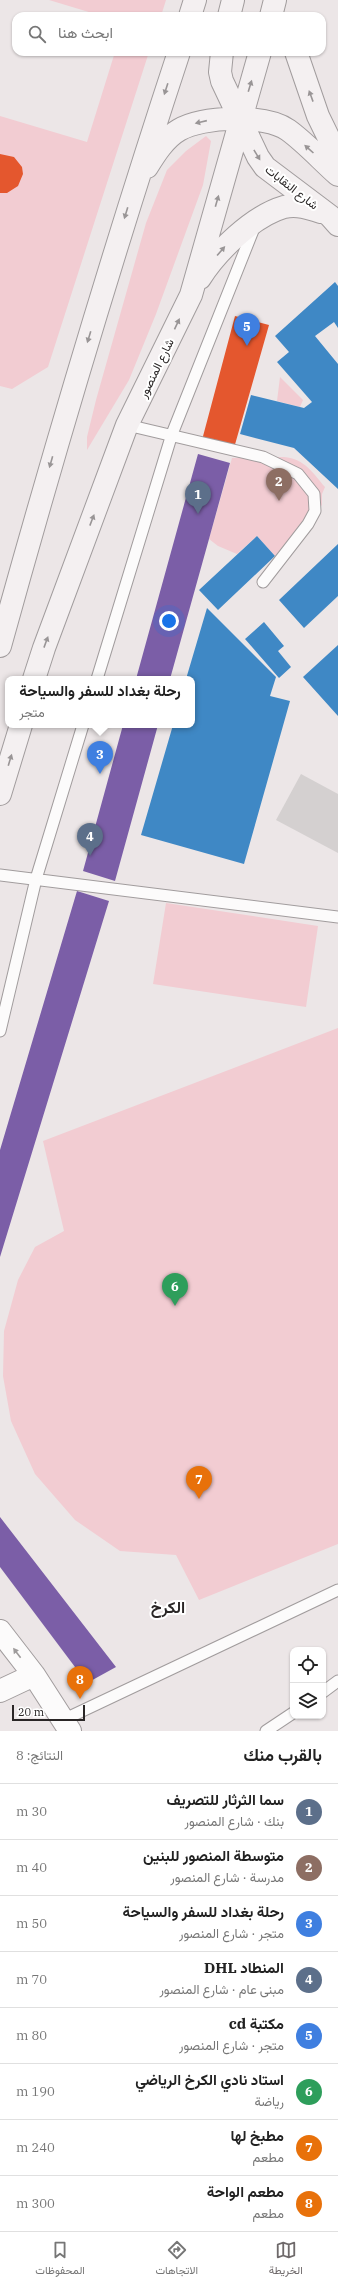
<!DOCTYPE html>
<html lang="ar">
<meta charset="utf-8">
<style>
:root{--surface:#fff;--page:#f6f6f6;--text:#222;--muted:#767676;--line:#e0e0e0;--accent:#6e696a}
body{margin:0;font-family:"IBM Plex Serif",Vazirmatn,serif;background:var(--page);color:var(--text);direction:rtl}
.controls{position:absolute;right:12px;bottom:12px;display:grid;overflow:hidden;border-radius:8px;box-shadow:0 1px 3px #0004}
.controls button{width:36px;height:36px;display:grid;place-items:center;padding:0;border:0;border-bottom:1px solid var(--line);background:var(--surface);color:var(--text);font:20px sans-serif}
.scale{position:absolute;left:12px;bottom:10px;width:73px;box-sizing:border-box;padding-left:4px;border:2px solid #2a2626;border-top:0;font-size:11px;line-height:14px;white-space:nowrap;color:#2a2626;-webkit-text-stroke:3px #fff;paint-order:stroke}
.you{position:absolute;left:169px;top:621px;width:14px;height:14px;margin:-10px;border:3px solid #fff;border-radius:50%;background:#1a73e8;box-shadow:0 0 0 6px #1a73e833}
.badge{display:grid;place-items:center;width:26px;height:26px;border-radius:50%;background:var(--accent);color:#fff;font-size:13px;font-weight:700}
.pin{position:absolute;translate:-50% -33px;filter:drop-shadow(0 1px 2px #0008)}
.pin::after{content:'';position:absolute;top:21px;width:14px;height:12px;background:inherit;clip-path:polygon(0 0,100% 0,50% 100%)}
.popup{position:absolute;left:5px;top:676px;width:190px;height:52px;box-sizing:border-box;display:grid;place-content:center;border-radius:8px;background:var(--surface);filter:drop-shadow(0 1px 3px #0005);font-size:13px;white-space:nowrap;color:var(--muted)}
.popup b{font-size:15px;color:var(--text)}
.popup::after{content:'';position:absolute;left:50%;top:100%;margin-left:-8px;border:8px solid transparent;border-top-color:var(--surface)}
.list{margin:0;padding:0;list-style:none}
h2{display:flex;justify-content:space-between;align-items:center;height:52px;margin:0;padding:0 16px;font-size:17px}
h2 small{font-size:13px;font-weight:400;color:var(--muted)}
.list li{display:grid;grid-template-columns:26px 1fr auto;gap:12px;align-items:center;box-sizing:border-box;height:56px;padding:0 16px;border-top:1px solid var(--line)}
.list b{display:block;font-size:15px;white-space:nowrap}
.list p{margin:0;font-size:13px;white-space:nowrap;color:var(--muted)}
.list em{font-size:13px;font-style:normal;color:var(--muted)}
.icon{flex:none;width:22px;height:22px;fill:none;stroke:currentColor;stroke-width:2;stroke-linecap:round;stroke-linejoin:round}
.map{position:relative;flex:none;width:338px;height:1731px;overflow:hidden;direction:ltr}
.search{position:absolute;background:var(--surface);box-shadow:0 1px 3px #0004;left:12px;right:12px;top:12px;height:44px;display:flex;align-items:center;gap:10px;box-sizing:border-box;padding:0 14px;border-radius:12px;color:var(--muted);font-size:15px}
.sheet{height:500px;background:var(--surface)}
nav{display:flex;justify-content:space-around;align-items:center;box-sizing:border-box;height:56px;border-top:1px solid var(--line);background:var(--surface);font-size:11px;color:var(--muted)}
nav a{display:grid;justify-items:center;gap:2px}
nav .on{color:var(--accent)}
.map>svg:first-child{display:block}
.green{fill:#f2ccd2}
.shops{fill:#e4572e}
.offices{fill:#7b5ea7}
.schools{fill:#3f88c5}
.building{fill:#d4d0d0}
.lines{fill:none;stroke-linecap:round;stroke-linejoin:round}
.lane-casing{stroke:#a19c9d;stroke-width:13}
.street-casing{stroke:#a19c9d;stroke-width:24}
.secondary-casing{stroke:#a19c9d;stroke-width:24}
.lane{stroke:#fcfbfb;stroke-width:11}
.street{stroke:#fcfbfb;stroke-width:22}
.secondary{stroke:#f4f0f1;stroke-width:22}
.oneway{fill:#999596}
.oneway2{fill:#9e9b9b}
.labels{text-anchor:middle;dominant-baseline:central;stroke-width:4;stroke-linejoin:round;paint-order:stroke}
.street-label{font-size:12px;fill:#2a2626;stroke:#fff}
.district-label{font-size:16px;font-weight:bold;fill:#2a2626;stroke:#fff}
</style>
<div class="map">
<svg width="338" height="1731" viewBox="0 0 338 1731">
<rect width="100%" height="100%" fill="#ece6e7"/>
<path class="green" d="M49,0h117l-5,16h-59z
M115,52h34l-101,315 -36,22 -12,-3v-270l87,26z
M206,136l5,5 -8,44 -47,129 -27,66 -42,70v-13l9,-37 50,-177 21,-53 19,-19z
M280,377l23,23 -3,7 -23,-6z
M284,457c21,2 29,16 41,30l-3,7v11l-47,51 -18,-20 -20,18 -19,-8 -9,-7 23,-81z
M166,903l152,23 -12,81 -153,-23z
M338,1028v516l-139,56 -23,-45 -56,-4 -45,-31 -40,-46 -24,-53 -8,-45 1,-45 14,-51 17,-33 29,-16 -21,-90z"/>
<path class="shops" d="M0,154l14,3 8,10 1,7 -5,12 -11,7h-7z
M235,316l34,9 -35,123 -32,-8z"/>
<path class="offices" d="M198,454l32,9 -21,76 -39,140h-34z
M123,725h35l-43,156 -32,-10z
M77,891l32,10 -109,356v-107z
M0,1517l116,150 -29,16 -87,-116z"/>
<path class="schools" d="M335,282l3,4v42l-4,-6 -19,14 23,28v125l-44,-41 -54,-14 11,-39 53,13 8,-6 -35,-40 12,-10 -14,-16z
M257,536l18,20 -57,54 -19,-20z
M338,544v52l-34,32 -25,-28z
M207,608l69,69 -6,19 20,5 -46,163 -103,-29 32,-110h19v-46h-6z
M264,622l20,24 -6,5 13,16 -12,11 -34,-39z
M338,645v71l-35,-39z"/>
<path class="building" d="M301,774l37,20v59l-62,-33z"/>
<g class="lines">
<g class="lane-casing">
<path id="lane" d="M127,425l136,32 35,17 16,20 1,17 -7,13 -45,58
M97,679l75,-245 82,-206
M0,875l338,42
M0,1031l36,-152 47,-154
M323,1692l15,-11
M63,1720l275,-130
M266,1731l27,-18"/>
</g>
<g class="street-casing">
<path id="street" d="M0,1631l34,44 36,56
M0,1691l34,-16"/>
</g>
<g class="secondary-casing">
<path id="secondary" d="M190,16l5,-16
M229,16l4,-16
M271,16l4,-16
M222,52l-2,20 2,9 36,76 7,10 65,49 8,9
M296,52l22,64 20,41
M147,167c8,-13 18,-29 32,-37 24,-14 86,-16 109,0 18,13 34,31 50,45
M200,278c17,-27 53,-62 84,-71 13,-3 25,1 37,5
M0,646c55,-199 114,-397 179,-594
M34,679l10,-31 83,-223 64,-130 69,-243
M0,794l21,-69"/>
</g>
<use href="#lane" class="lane"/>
<use href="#street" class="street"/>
<use href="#secondary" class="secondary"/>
</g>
<defs><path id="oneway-solid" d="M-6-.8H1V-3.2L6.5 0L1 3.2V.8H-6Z"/></defs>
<g class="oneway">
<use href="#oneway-solid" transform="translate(250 86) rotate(-73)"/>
<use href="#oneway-solid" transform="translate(166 89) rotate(108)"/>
<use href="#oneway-solid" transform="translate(311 96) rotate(-110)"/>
<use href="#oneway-solid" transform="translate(201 122) rotate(167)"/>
<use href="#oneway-solid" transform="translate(309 149) rotate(-138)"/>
<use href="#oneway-solid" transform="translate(257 155) rotate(59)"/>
<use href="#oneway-solid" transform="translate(217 201) rotate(-74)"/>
<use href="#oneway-solid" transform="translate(126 213) rotate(107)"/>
<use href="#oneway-solid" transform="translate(221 251) rotate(-49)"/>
<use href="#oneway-solid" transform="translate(177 324) rotate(-65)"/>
<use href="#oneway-solid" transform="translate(89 337) rotate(107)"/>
<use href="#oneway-solid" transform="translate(51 462) rotate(106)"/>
<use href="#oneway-solid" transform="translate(92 520) rotate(-69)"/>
<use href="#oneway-solid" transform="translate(46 642) rotate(-70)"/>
<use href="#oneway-solid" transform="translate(10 760) rotate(-73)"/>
</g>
<use class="oneway2" href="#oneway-solid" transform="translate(17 1653) rotate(-127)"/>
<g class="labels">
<g class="street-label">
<text transform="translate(292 187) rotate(38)">شارع النقابات</text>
<text transform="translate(156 368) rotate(-64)">شارع المنصور</text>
</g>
<g class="district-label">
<text x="168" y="1607">الكرخ</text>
</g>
</g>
</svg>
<div class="controls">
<button><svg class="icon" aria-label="locate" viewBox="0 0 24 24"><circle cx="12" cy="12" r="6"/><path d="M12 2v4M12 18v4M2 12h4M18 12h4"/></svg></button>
<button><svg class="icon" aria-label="layers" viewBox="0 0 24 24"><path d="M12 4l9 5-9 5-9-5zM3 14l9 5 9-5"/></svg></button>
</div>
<div class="scale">20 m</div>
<div class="you"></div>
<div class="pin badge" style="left:198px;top:514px;background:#5c6f8a">1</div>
<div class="pin badge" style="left:279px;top:501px;background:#8d6e63">2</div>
<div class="pin badge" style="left:100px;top:774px;background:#3f7fe0">3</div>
<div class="popup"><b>رحلة بغداد للسفر والسياحة</b>متجر</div>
<div class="pin badge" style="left:90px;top:856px;background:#5c6f8a">4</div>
<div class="pin badge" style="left:247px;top:346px;background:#3f7fe0">5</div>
<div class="pin badge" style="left:175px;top:1306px;background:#2e9e5b">6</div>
<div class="pin badge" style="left:199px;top:1499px;background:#e8710a">7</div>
<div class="pin badge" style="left:80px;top:1699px;background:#e8710a">8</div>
<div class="search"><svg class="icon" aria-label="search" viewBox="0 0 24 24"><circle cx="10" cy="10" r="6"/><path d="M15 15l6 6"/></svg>ابحث هنا</div>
</div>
<section class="sheet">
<h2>بالقرب منك<small>النتائج: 8</small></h2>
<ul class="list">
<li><span class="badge" style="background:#5c6f8a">1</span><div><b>سما الثرثار للتصريف</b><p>بنك · شارع المنصور</p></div><em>30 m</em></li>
<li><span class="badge" style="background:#8d6e63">2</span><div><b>متوسطة المنصور للبنين</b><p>مدرسة · شارع المنصور</p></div><em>40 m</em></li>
<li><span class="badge" style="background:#3f7fe0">3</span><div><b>رحلة بغداد للسفر والسياحة</b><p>متجر · شارع المنصور</p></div><em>50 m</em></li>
<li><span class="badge" style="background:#5c6f8a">4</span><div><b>المنطاد DHL</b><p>مبنى عام · شارع المنصور</p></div><em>70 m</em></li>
<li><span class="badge" style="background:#3f7fe0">5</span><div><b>مكتبة cd</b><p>متجر · شارع المنصور</p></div><em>80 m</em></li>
<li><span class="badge" style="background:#2e9e5b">6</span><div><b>استاد نادي الكرخ الرياضي</b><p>رياضة</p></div><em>190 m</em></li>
<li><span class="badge" style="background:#e8710a">7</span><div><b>مطبخ لها</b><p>مطعم</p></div><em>240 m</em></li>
<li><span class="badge" style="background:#e8710a">8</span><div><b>مطعم الواحة</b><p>مطعم</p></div><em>300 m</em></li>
</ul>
</section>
<nav>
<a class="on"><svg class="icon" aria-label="map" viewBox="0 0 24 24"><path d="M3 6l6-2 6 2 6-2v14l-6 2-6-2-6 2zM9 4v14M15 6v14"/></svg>الخريطة</a>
<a><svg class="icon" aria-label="directions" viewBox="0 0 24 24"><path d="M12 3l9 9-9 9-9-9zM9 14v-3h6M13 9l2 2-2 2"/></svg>الاتجاهات</a>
<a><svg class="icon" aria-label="saved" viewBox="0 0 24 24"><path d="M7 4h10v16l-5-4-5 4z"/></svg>المحفوظات</a>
</nav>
